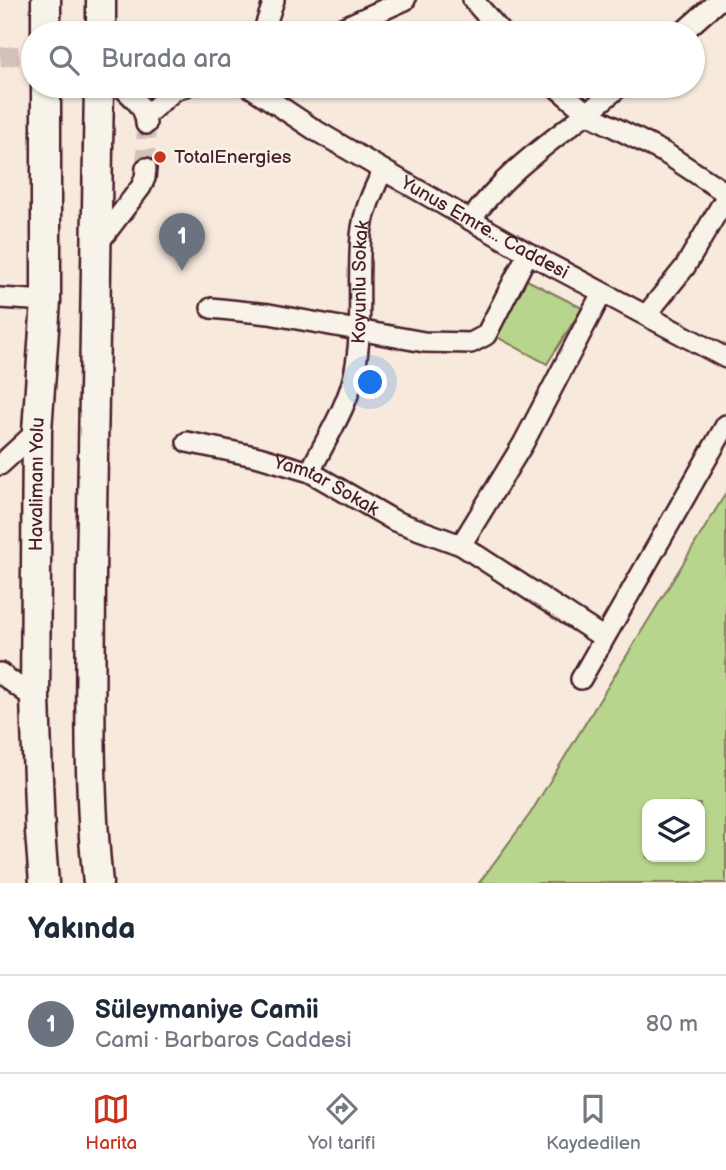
<!DOCTYPE html>
<html lang="tr">
<meta charset="utf-8">
<style>
:root{--surface:#fff;--page:#f2f2f3;--text:#1f2937;--muted:#747a83;--line:#e0e1e3;--accent:#c8321e}
body{margin:0;font-family:"Balsamiq Sans",sans-serif;background:var(--page);color:var(--text)}
.controls{position:absolute;right:21px;bottom:21px;display:grid;overflow:hidden;border-radius:14px;box-shadow:0 2px 5px #0004}
.controls button{width:63px;height:63px;display:grid;place-items:center;padding:0;border:0;border-bottom:2px solid var(--line);background:var(--surface);color:var(--text);font:35px sans-serif}
.you{position:absolute;left:371px;top:383px;width:24px;height:24px;margin:-18px;border:5px solid #fff;border-radius:50%;background:#1a73e8;box-shadow:0 0 0 10px #1a73e833}
.badge{display:grid;place-items:center;width:46px;height:46px;border-radius:50%;background:var(--accent);color:#fff;font-size:23px;font-weight:700}
.pin{position:absolute;translate:-50% -58px;filter:drop-shadow(0 2px 4px #0008)}
.pin::after{content:'';position:absolute;top:37px;width:24px;height:21px;background:inherit;clip-path:polygon(0 0,100% 0,50% 100%)}
.list{margin:0;padding:0;list-style:none}
h2{display:flex;justify-content:space-between;align-items:center;height:91px;margin:0;padding:0 28px;font-size:30px}
h2 small{font-size:23px;font-weight:400;color:var(--muted)}
.list li{display:grid;grid-template-columns:46px 1fr auto;gap:21px;align-items:center;box-sizing:border-box;height:98px;padding:0 28px;border-top:2px solid var(--line)}
.list b{display:block;font-size:26px;white-space:nowrap}
.list p{margin:0;font-size:23px;white-space:nowrap;color:var(--muted)}
.list em{font-size:23px;font-style:normal;color:var(--muted)}
.icon{flex:none;width:38px;height:38px;fill:none;stroke:currentColor;stroke-width:2;stroke-linecap:round;stroke-linejoin:round}
.map{position:relative;flex:none;width:726px;height:883px;overflow:hidden}
.search{position:absolute;background:var(--surface);box-shadow:0 2px 5px #0004;left:21px;right:21px;top:21px;height:77px;display:flex;align-items:center;gap:18px;box-sizing:border-box;padding:0 24px;border-radius:38px;color:var(--muted);font-size:26px}
.sheet{height:189px;background:var(--surface)}
nav{display:flex;justify-content:space-around;align-items:center;box-sizing:border-box;height:98px;border-top:2px solid var(--line);background:var(--surface);font-size:19px;color:var(--muted)}
nav a{display:grid;justify-items:center;gap:4px}
nav .on{color:var(--accent)}
.map>svg:first-child{display:block}
.green{fill:#b8d58d;stroke:#817a5c;stroke-width:2;fill-rule:evenodd}
.lines{fill:none;stroke-linecap:round;stroke-linejoin:round}
.minor-tunnel{stroke:#d4c1b9;stroke-width:19;stroke-dasharray:19 10;stroke-linecap:butt}
.minor-casing{stroke:#4a1f2b;stroke-width:24}
.highway-casing{stroke:#4a1f2b;stroke-width:33}
.minor{stroke:#f7f3e8;stroke-width:19}
.highway{stroke:#f7f3e8;stroke-width:28}
.poi-dot{fill:#c8321e;stroke:#f7f3e8;stroke-width:2.5}
.labels{text-anchor:middle;dominant-baseline:central;stroke-width:5;stroke-linejoin:round;paint-order:stroke}
.poi-label{font-size:19px;fill:#4a1f2b;stroke:#f7f3e8;text-anchor:start}
.street-label{font-size:19px;fill:#4a1f2b;stroke:#f7f3e8}
</style>
<div class="map">
<svg width="726" height="883" viewBox="0 0 726 883">
<rect width="100%" height="100%" fill="#f7e9dc"/>
<filter id="ink" filterUnits="userSpaceOnUse"><feTurbulence type="fractalNoise" baseFrequency=".0143" numOctaves="2"/><feDisplacementMap in="SourceGraphic" scale="14" xChannelSelector="R" yChannelSelector="G"/><feConvolveMatrix kernelMatrix="1 2 1 2 8 2 1 2 1" color-interpolation-filters="sRGB"/></filter>
<g filter="url(#ink)">
<path class="green" d="M525,279l57,29 -35,56 -50,-27z
M726,493v390h-247l51,-69zM647,804h53v53h-53z"/>
<g class="lines">
<path class="minor-tunnel" d="M0,57l33,-3
M146,168v-44"/>
<g class="minor-casing">
<g id="minor">
<path d="M473,0l29,33"/>
<path d="M263,33l11,-33"/>
<path d="M331,33l74,-33"/>
<path d="M682,33l37,-33"/>
<path d="M121,86c11,11 25,21 25,38"/>
<path id="s1" d="M249,86l66,44 68,40 145,83 198,105"/>
<path d="M555,86l33,28 77,39 61,40"/>
<path d="M146,115l29,-25 11,-4"/>
<path d="M471,220c41,-58 96,-88 149,-134"/>
<path d="M96,246l45,-59 4,-9 1,-10"/>
<path d="M0,298l46,3"/>
<path d="M211,308l58,6 155,28 47,1 15,-8 42,-82"/>
<path d="M647,314l38,-47 41,-70"/>
<path id="s2" d="M187,442l72,15 51,15 85,49 66,24 143,93"/>
<path d="M0,465l37,-34"/>
<path id="s3" d="M310,472c15,-32 36,-62 44,-97 10,-46 3,-93 7,-139 2,-24 12,-45 22,-66"/>
<path d="M461,545l62,-101 79,-151"/>
<path d="M0,673l35,26"/>
<path d="M581,679l145,-254"/>
</g>
</g>
<g class="highway-casing">
<g id="highway">
<path d="M46,33v-33"/>
<path d="M101,33v-33"/>
<path id="s4" d="M44,883l-4,-51 -5,-133 2,-268 9,-130v-215"/>
<path d="M98,883c-11,-102 -7,-205 -7,-308 2,-163 5,-326 8,-489"/>
</g>
</g>
<use href="#minor" class="minor"/>
<use href="#highway" class="highway"/>
</g>
</g>
<circle class="poi-dot" cx="160" cy="157" r="7"/>
<g class="labels">
<g class="poi-label">
<text x="174" y="157">TotalEnergies</text>
</g>
<g class="street-label">
<text stroke="none"><textPath href="#s1" startOffset="275">Yunus Emre... Caddesi</textPath></text>
<text stroke="none"><textPath href="#s3" startOffset="200">Koyunlu Sokak</textPath></text>
<text stroke="none"><textPath href="#s4" startOffset="399">Havalimanı Yolu</textPath></text>
<text stroke="none"><textPath href="#s2" startOffset="147">Yamtar Sokak</textPath></text>
</g>
</g>
</svg>
<div class="controls">
<button><svg class="icon" aria-label="layers" viewBox="0 0 24 24"><path d="M12 4l9 5-9 5-9-5zM3 14l9 5 9-5"/></svg></button>
</div>
<div class="you"></div>
<div class="pin badge" style="left:182px;top:271px;background:#6b7280">1</div>
<div class="search"><svg class="icon" aria-label="search" viewBox="0 0 24 24"><circle cx="10" cy="10" r="6"/><path d="M15 15l6 6"/></svg>Burada ara</div>
</div>
<section class="sheet">
<h2>Yakında<small></small></h2>
<ul class="list">
<li><span class="badge" style="background:#6b7280">1</span><div><b>Süleymaniye Camii</b><p>Cami · Barbaros Caddesi</p></div><em>80 m</em></li>
</ul>
</section>
<nav>
<a class="on"><svg class="icon" aria-label="map" viewBox="0 0 24 24"><path d="M3 6l6-2 6 2 6-2v14l-6 2-6-2-6 2zM9 4v14M15 6v14"/></svg>Harita</a>
<a><svg class="icon" aria-label="directions" viewBox="0 0 24 24"><path d="M12 3l9 9-9 9-9-9zM9 14v-3h6M13 9l2 2-2 2"/></svg>Yol tarifi</a>
<a><svg class="icon" aria-label="saved" viewBox="0 0 24 24"><path d="M7 4h10v16l-5-4-5 4z"/></svg>Kaydedilen</a>
</nav>
